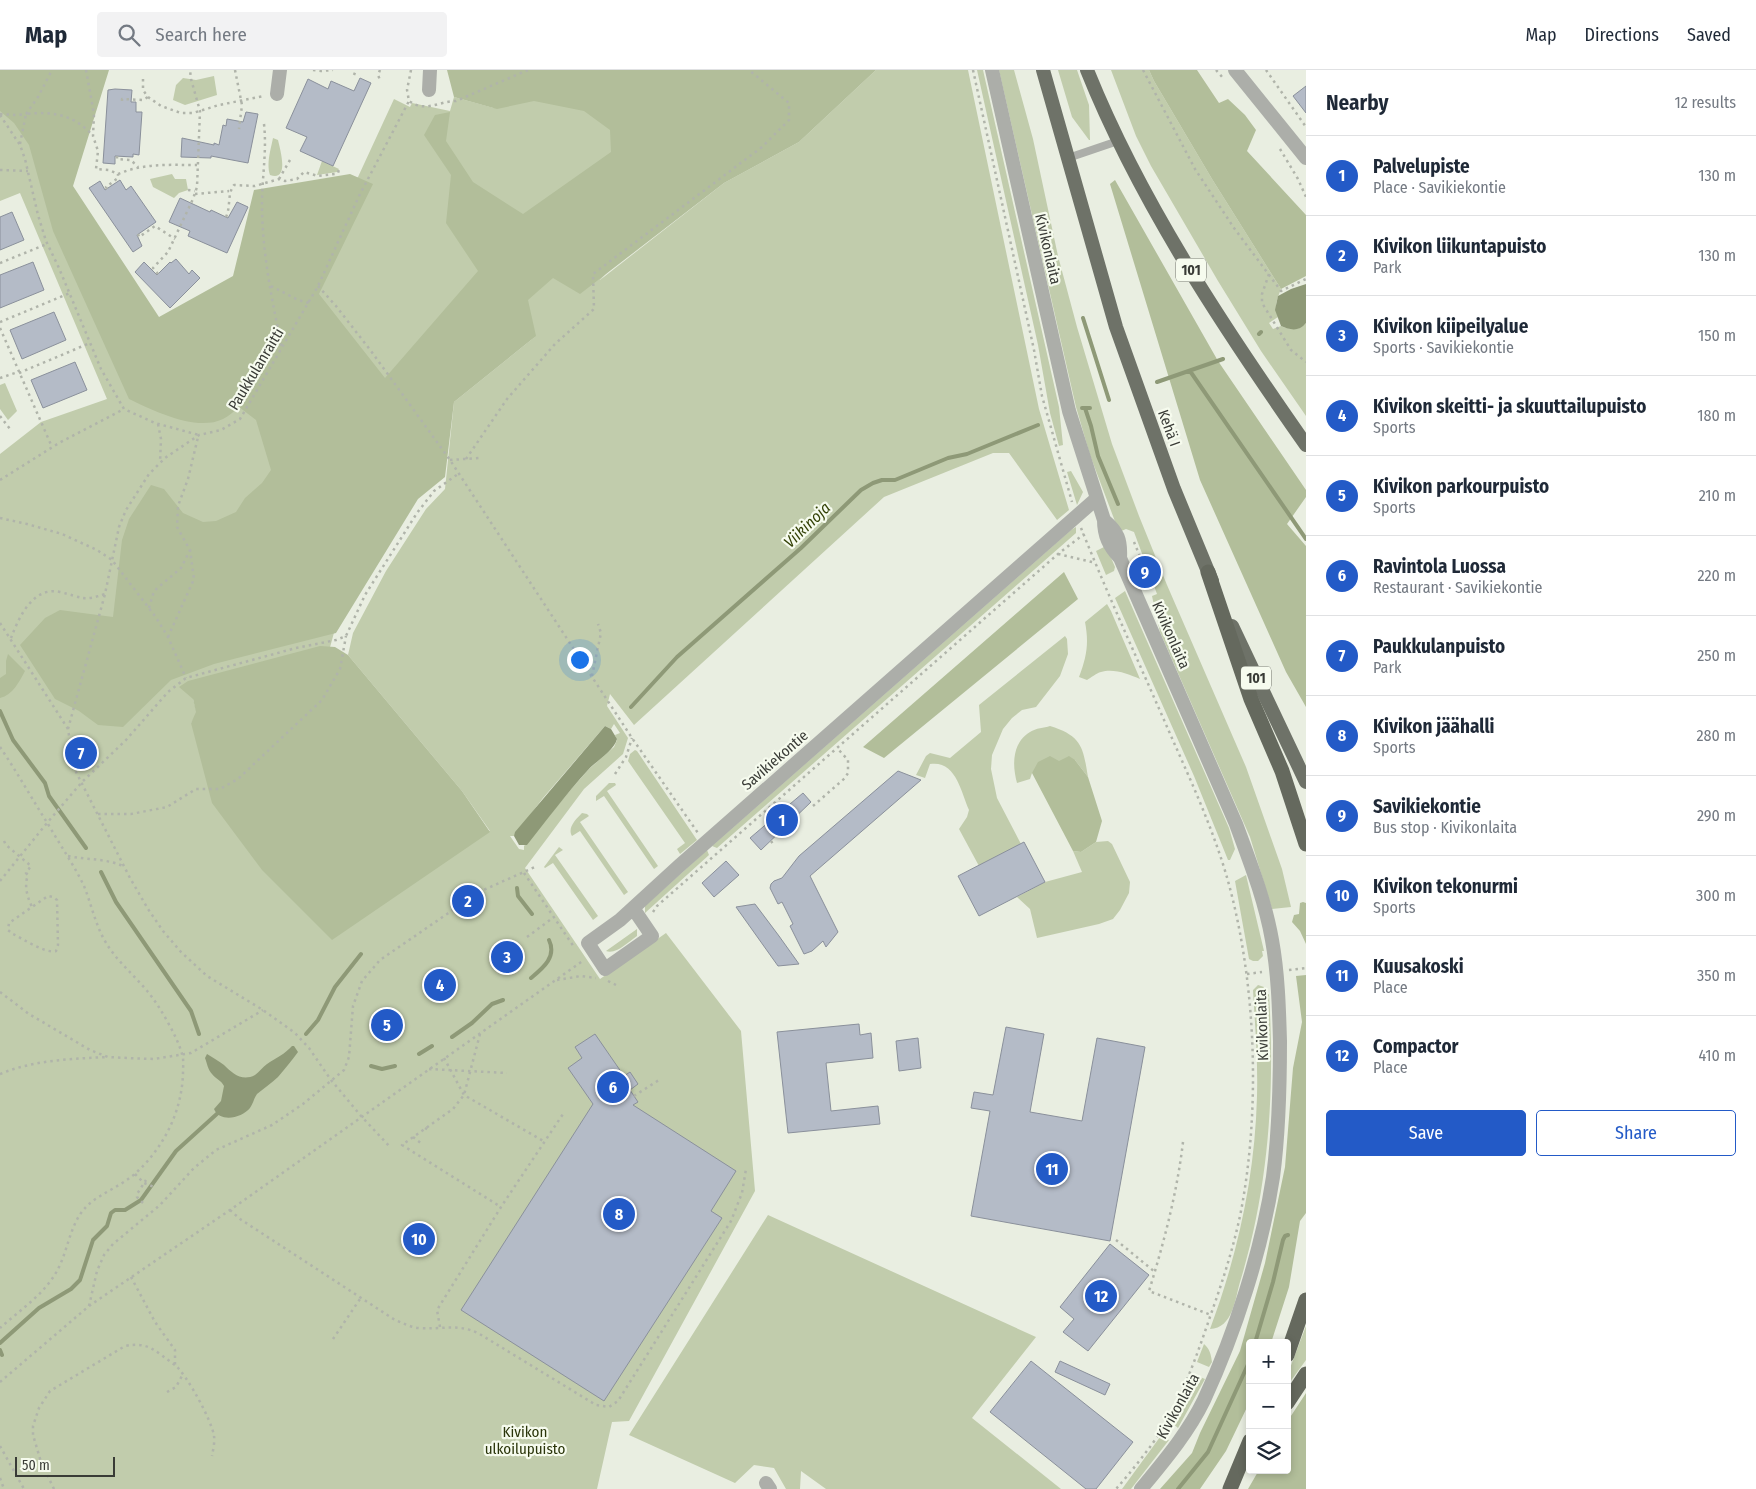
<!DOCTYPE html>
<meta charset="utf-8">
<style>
:root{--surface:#fff;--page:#f2f2f3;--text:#1f2937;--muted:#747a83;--line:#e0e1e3;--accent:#235ac7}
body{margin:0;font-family:"Fira Sans Condensed",sans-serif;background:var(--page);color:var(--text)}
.controls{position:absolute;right:15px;bottom:15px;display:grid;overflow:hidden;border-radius:5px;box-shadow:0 2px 8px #0003}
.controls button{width:45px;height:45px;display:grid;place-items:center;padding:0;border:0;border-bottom:1px solid var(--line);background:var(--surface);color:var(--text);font:25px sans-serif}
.scale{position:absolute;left:15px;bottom:12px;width:100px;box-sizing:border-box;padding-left:5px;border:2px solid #393b36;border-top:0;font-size:14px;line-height:18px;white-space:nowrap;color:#393b36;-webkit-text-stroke:4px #f6fbee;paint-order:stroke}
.you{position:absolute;left:579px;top:589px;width:18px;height:18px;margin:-12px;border:4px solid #fff;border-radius:50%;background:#1a73e8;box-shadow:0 0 0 8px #1a73e833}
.badge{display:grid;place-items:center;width:32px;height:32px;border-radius:50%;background:var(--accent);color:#fff;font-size:16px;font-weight:700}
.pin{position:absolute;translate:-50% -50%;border:2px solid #fff;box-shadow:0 1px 5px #0006}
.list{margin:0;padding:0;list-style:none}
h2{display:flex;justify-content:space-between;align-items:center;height:65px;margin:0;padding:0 20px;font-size:21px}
h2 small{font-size:16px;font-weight:400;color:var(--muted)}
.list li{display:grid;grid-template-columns:32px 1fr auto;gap:15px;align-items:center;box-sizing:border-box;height:80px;padding:0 20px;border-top:1px solid var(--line)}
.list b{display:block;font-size:19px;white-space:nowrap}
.list p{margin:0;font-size:16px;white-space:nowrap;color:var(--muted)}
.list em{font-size:16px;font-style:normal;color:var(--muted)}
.actions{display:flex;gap:10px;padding:15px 20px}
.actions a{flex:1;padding:11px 0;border:1px solid var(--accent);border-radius:5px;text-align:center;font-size:18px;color:var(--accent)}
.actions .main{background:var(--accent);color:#fff}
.icon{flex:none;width:28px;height:28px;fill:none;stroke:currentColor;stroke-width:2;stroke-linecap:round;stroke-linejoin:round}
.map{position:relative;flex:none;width:1306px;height:1419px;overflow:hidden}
header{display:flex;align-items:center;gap:30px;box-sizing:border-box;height:70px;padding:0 25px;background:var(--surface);border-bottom:1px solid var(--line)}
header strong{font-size:24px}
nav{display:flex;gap:28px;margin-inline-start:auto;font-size:18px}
.search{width:350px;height:45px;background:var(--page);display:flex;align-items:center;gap:12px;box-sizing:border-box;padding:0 18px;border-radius:5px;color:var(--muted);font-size:19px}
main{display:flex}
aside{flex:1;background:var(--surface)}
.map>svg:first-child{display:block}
.green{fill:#c1ccac;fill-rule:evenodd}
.forest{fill:#b2be9a}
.water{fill:#8e9977}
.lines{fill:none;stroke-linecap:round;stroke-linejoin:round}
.stream{stroke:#8e9977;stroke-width:4}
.building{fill:#b4bbc7;stroke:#8a909b}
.path{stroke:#b0b4aa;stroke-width:2.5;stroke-dasharray:2.5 4;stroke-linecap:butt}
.service{stroke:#acaea9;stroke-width:8}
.minor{stroke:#acaea9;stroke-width:14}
.tertiary{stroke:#acaea9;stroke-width:14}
.trunk{stroke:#6e7268;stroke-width:14}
.motorway{stroke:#65695e;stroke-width:15}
.labels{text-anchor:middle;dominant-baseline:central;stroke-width:4.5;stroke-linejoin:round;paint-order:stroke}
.shield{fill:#f6fbee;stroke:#72756d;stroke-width:1}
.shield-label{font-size:14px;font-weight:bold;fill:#393b36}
.street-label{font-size:15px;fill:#393b36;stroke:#f6fbee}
.park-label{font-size:15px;fill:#2b360b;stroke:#f6fbee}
.water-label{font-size:16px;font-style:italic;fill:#344207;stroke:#f6fbee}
</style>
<header>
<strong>Map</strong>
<div class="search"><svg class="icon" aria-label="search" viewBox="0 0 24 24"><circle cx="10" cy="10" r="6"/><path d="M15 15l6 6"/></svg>Search here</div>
<nav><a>Map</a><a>Directions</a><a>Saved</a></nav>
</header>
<main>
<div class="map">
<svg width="1306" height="1419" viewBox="0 0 1306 1419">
<rect width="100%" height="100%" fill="#e9eee1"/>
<path class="green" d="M0,0l70,116 87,135 78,-43 123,-101 36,-78 16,8 2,-4 38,8 4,-14 40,11 103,-21 93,100 -90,93 124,-97 75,-41 77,-72h92l71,339 30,101 -12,10 -48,-67h-16l-109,44 -250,228 -24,-31 -3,12 21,32 -5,16 -39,35 -59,79 75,111 66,-46 75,98 14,160 -126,230 -17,1 -15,67h-597v-1035l41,-32 66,-23 -87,-206 -20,8zM536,266l-82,66 -9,87 -19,20 -40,62 -33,62 -5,22 114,136 28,40 -299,-108 6,-10 -4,-14 136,-48 6,-22 116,-233zM614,654l6,9 -5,2 2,5 -3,7 -25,22 -16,18 -49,59v4l-5,-1 -9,-13h4l29,-38 62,-72 6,3z
M977,0h6l76,337 4,38 -4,1 -9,-33 -12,-68z
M999,0h15l19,69 25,117 19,71 35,117 27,72 28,69 79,182 36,102 9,38 -19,2 -22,-72 -90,-205 -8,-36 5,-2 -23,-62 -8,-3 -7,3 -29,-77 -14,-48z
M1058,0h19l12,35 1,35h-1l-17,-23z
M1111,0h38l5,11 58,98 69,110c-4,10 -7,17 -3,28l-9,6 4,6 8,-3c9,4 18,5 25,-3v93l-45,-65 -43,-70 -67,-115 -15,-30z
M214,6l3,19 -32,10 -12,-5 3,-15 7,-7 13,2z
M273,68l5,2c2,9 12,42 -8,35 -4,-12 1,-26 3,-37z
M322,91l17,8 -2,3 -20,3z
M172,104l3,5h11l2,11 -9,3 -5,5 -21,-11 -3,-8z
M5,313l12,28 -9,9 -8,-11v-24z
M1071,401l12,21 -6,13 -10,-33z
M1076,457v6l-359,315 -5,-2 359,-316z
M1106,476l9,21 -1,4 -8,4 -10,-24z
M1125,521l104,237 6,21 -5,11h-2l-34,-84 -79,-178z
M1107,534l4,7 29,68c-11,-5 -27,-11 -39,-7 -5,1 -10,6 -14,8l-8,-3c8,-21 10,-34 6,-55z
M1065,566l2,3 1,15 -8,22 -24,31 -14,3 -10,8 -9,11 -11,26 -1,14 6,29 24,46 -42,22 -20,-37 8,-12 2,-7c-8,-18 -13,-50 -39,-46l-5,14 -9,-3 10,-19 4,-3 20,5 31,-26 -2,-27z
M1050,656c32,10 33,21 38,51l-13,-17 -43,13 -2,6 -13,4c-5,-18 -5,-40 13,-51 6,-4 14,-4 20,-6z
M635,680l2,1 60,89 -17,14 -3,-5 8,-6 -57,-82 2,-7z
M609,713h6l1,2 -9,6 51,75 -4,3 -50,-73 -8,5v-5z
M582,743l5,1 2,2 -9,6 48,70 -4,3 -44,-64 -8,5c-5,-8 4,-17 10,-23z
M1108,771l4,3 18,38 -1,11 -9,17 -7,9 -14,5 -62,14 -7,-29 -13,-12 28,-15 37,-10 -9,-21 8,1 15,-10z
M559,777l4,3 -8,5 43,61 -5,4 -40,-57 -8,5 -1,-1z
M707,780l2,5 -64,58v-7z
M1246,805l18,76h-2l1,5 -5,5h-5l-4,-2 -14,-78z
M637,859v7c-9,6 -21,19 -31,15z
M1258,915l6,2 3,7h2c6,97 0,193 -29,288 -5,17 -7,46 -30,47 28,-75 45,-153 47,-233 1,-36 -2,-71 -4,-106z
M768,1145l268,122 -64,81 89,71h-235l-25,-18 -1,18h-14l-12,-21 -20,-3 -19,18 -106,-48z
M1306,1256v34l-19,26v-10z
M1204,1274c6,5 7,11 8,18l-3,5 -12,-5z
M1193,1304l12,5 -27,49 -7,-6v-3z
M1160,1367l9,3 -38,49h-9z"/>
<path class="forest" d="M0,0h109l-36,116 86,131 74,-41 21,-86 96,-16 23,10 -54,110 66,84 93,-107 -32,-48 5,-48 -27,-40 11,-20 15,-3 -4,29 27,41 50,32 88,-62 -1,-22 -26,-19 -50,-10 -37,8 -43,-12 -7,-27h429l-77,72 -75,41 -144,111 -27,-16 -25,22 8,36 -82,66 -9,75 -27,22 -82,134 -122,31 -43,16 -48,47 -25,-2 -19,-14 -24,-12 -35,-54 25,-27 15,-8 53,7 9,-77 7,-21 22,-34 13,4 19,24 20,9 13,-1 20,-9 9,-14 17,-15 9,-13 -15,-50 -17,-13c-5,4 -10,9 -16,12 -26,13 -69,-8 -94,-20l-76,-168 -24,-86 -15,-22 -14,-12z
M1149,0h48l22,33 9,-4 17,16 11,15 -9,21 59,64v61l-25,13 -69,-110 -58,-98z
M1115,110l103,181 88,129v7l-19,27 19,22v161l-20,-35 -86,-192 -90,-296z
M1064,502l14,27 -194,159 -21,-11z
M320,576l15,1 13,8 114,136 28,41 -158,108 -70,-70 -50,-67 -21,-80 5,-11 -3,-13 -14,-12 9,-6z
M8,584l17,17c-6,11 -12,24 -25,27v-20l6,-4v-13z
M1050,686l9,5 10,-5 6,4 13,17 14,44 -6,21 -15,10 -8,-1 -41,-78 6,-11z
M1303,832l3,1v41l-6,-13 -8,-9 2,-7 5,-1 1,-11z
M1306,905v238l-6,8 -11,66 -18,56h-21v58l-24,50 -26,38h-40l32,-36 8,-20 40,-82 25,-88 20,-96 8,-99 9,-46 -6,-46z
M1306,1323v96h-58l11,-19h28v-48z"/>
<path class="water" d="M1306,214v39c-7,9 -16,7 -25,3l-6,-16 3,-14 13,-7z
M605,656l6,3 6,10c-3,12 -21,22 -29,31 -22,24 -41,50 -61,75h-8l-5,-9 1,-4z
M292,976h2l4,6c-6,8 -13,17 -20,25 -6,6 -14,11 -21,17 -3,4 -4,10 -7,14 -8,10 -30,15 -36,1l7,-8 3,-15c-3,-6 -8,-7 -12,-12 -4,-4 -5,-11 -7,-16l2,-4c6,4 12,7 17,11 8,8 18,17 31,10 4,-3 8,-8 12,-11 9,-6 18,-10 25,-18z"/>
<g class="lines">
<path class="stream" d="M1083,248l26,82
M1259,264l2,-2
M1190,301l116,168
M1157,312l66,-23
M1082,338h8
M1085,338l6,18 7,30 20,48
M631,637l46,-50 124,-109 60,-58 12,-7 9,-3h13l53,-22 19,-4 71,-29
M0,641l13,29 32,43 4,13 37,52
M101,802l15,30 75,109 8,23
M517,818l1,8 14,18
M531,908c12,-10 26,-21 18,-38
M306,964l12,-14 17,-33 26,-33
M452,967l20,-14 20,-19 11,-4
M419,984l13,-8
M371,996l11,3 13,-3
M0,1273l39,-35 32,-19 9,-9 13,-40 14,-14 4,-13 4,-3h10l16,-10 35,-49 43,-39
M1255,1273l18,-61 10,-42 2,-4 3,-1
M0,1280l2,5
M1178,1419l30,-37 42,-92"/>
</g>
<path class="building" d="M360,8l11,5 -38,83 -33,-15 7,-14 -21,-9 22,-49 20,10 3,-8 23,10z
M1306,16v27l-13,-17z
M115,19l17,1 -1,12h5v10h6l-3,43 -6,-1v3l-18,-1v8l-12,-1 5,-73z
M246,42l12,2 -10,49 -37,-7v2l-30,-1 1,-19 32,7v-2l5,2 4,-20 3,1 1,-7 16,3z
M120,110l6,10 5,-4 25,36 -19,13 5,11 -9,6 -44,-64 11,-7 5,9z
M180,128l30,14 1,-2 17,8 9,-16 11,5 -21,46 -39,-17 2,-5 -21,-9z
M12,142l12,28 -24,10v-33z
M176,189l13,15 3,-4 8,8 -30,30 -35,-36 9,-10 13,13 13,-13 1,1z
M33,192l11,28 -44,18v-33z
M54,242l12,28 -44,19 -12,-29z
M75,292l12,28 -44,18 -12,-28z
M898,701l23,9 -111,96 28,56 -12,15 -3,-6 -11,10 -8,3 -14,-28 3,-2 -11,-22 -4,2 -8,-16 1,-4 3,-3 8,-3 17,-22z
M803,723l8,9 -50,48 -11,-12z
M1024,772l21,40 -66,34 -21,-40z
M726,791l13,14 -25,22 -12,-14z
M755,834l24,32 20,28 -21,2 -42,-59z
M859,954l1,11 11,-2 2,25 -47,5 5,48 47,-5 2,18 -92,9 -11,-101z
M1006,957l38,7 -14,78 52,9 15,-83 48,9 -35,194 -139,-25 19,-105 -19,-3 3,-16 19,3z
M595,964l29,42 6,-4 8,12 -8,6 8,12 -5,3 103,66 -25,40 11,7 -118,183 -143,-91 132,-206 -25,-36 14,-10 -7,-11z
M918,968l3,30 -22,3 -3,-30z
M1110,1174l39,31 -61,76 -25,-19 11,-13 -14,-12z
M1031,1291l102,81 -37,47h-10l-96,-77z
M1060,1291l50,23 -5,11 -50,-23z"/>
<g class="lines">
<path class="path" d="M86,0l8,44 -1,22 5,15 -2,18 13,1 9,4c26,-11 51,-9 79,-9
M235,0l7,35 -3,24
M313,0l8,1 12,-1
M380,0l-2,5 2,5
M411,0l-4,20 2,11c17,12 30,0 47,0l72,-31
M973,0l61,280 8,46 30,106
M1143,0l52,99 39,59 47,63 25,-12
M1216,0l7,8
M1266,0l40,57
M354,5l2,-5
M143,9v11l5,7 13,9 20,7h12l26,-8 45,-9
M122,31v-2l21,1 5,-3
M0,44l17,1 9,-1 12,-17 14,-27
M0,45l20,30 5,14 13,56 8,26 13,27 42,101 23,40 31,14 44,12
M264,54c3,27 -2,53 -2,80 0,48 10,97 20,144
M20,74l6,-30c27,-3 49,1 67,22
M1280,79l18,30 8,18
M117,86v3l14,1 7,7
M0,100l28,1
M279,109l11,-19
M107,119l-1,-2 12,-9v-4
M188,120l7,1
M195,124l34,-3
M226,147c5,-11 1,-23 8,-32l21,1 24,-7 6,2 12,-2 7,-7 14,4 17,-2 3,-1 1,-4
M138,164l1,3 16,-11 20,13
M0,193l47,-19
M158,204l-5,-6 15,-16 25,-53 4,-12 3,-76 -9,-32 -1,-9
M1269,204l-7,20v9l29,47 15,12
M271,216l27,14 11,3
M318,216l18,20 35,45 79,109 182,278 66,95
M0,252l70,-29
M0,258l52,119
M19,303l71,-30
M0,308l18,-6
M0,346l10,13
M158,354l3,15 -1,23
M466,389l41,-60 48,-55 39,-35 -1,-35 169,-127 27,-27v-17l-40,-33
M450,390l29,-2
M0,410l59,-37 65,-34
M0,448l27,6 35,10 35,16 15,10 43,56 13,21 18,41
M1081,458c28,70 60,139 90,208 20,45 41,91 55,138 30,103 35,232 15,337 -7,35 -18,69 -30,103 -13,38 -27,79 -48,114 -12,19 -32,44 -47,61
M1134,472l9,22
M1058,484l38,9
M149,538l5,-17 27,-23 9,-18 -13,-23 1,-21 10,-27 10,-42
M0,553l68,106 6,39 56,110 18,31 15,22 18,21 26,24 56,34 32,23 14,15 22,32 30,36 29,31
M168,567l26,-58 -4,-29
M11,568c8,-21 22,-52 49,-46 22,5 22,10 45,2
M592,606l9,-43 -3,-9
M68,659l37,-135 14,-67 7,-17 23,-36 16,-16 34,-23 22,-5 19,-11 78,-133 41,-90 50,-95
M0,677c17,25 32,52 48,77 12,21 26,41 36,62 8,20 12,42 24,60 11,17 27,30 40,46 11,13 30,46 34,62 2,6 1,13 1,19 -1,37 -18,72 -44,97 -15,15 -36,22 -50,34 -19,17 -20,44 -31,65 -12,24 -38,41 -58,59
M615,704l11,-17 6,-19
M813,736l32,-28 3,-5v-13l-11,-12
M98,744h33l36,-7 29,-18h24l18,-10 84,-79 18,-31 6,-33
M4,771l2,4 25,21 -5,7 2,2c-4,11 -1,21 4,32l-23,16 -1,7 5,4c10,5 33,20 43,17l2,-6 -1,-45 -4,-3 -5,-1 -16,11
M771,771l2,3
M68,786c19,4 36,2 55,10
M524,803l50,74
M0,811l47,-58 35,-41 44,-42 42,-48 18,-14 110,-30 40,-8 10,-4 19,-41 52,-82 17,-22 24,-17
M653,842l4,-6 401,-352 26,-20
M527,867l27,-20
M1289,900l17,-2
M1247,904l15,-2
M557,910l24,-4 15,2
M608,911l8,4
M0,922l29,22 61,36 18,7 19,1 27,1 37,-6 72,-43
M480,964l-16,61 -11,14 -51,36 99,62
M444,988l20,37 81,47
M429,999l78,4
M0,1004c34,-14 70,-15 107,-17
M634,1026l25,-16
M425,1058l5,3
M413,1067l9,7
M1183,1072c-6,51 -19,100 -34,149l62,24
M135,1104l9,9 10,4
M143,1133l-6,-6v-3l9,-14
M230,1140l10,9 155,101c8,3 15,7 23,8 23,2 38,-5 60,5l118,72 13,2 9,-6 113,-180 11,-28 4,-24
M1116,1170l39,32
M131,1207l24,45 20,28v15c12,10 37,56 39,71 1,6 -1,14 -2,20
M89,1236l8,-35 7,-16 9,-11 47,-39 34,-37 22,-18 56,-25 31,-21 41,-34 5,-13 4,-51 9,-25 18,-21 99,-68 56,-25
M440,1257l-3,-17 64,-103 62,-93
M333,1269l27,-40
M0,1312l89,-76 141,-96 354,-250
M167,1322l9,-5 7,-13
M0,1376l24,43
M0,1408l4,11
M54,1419l-13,-27 -8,-27v-9l6,-18 11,-17 75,-45c24,-5 31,6 50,19"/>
<path class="service" d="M1068,88l50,-17"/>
<path class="minor" d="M992,0l77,341 35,109c0,16 5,26 16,38l116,266c14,38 29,76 36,116 6,33 7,67 8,101 0,45 -1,91 -7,136 -11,73 -38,156 -69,223 -16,33 -40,61 -63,89
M429,20l1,-20
M277,24l3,-24
M1104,450c14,12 17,20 16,38
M633,838l19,28 -47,33 -17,-26 32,-23 59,-54 417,-367
M766,1413l4,6"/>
<path class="tertiary" d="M1235,0l71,88"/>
<path class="trunk" d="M1043,0l73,257 58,162 38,92
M1087,0c53,132 137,258 219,375
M1232,556l74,156"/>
<path class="motorway" d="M1208,502l43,127 31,72 24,73
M1287,1285l19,-55
M1287,1333l19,-29
M1230,1419l20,-48"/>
</g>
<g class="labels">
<g class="shield">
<rect x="1176" y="188.5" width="30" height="23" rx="4"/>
<rect x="1241" y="596.5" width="30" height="23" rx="4"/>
</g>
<g class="shield-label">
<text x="1191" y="200">101</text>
<text x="1256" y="608">101</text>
</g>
<g class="street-label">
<text transform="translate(1048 179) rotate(77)">Kivikonlaita</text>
<text transform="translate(256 299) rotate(-59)">Paukkulanraitti</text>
<text transform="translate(1169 358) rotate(70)">Kehä I</text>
<text transform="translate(1171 565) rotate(66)">Kivikonlaita</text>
<text transform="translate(775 690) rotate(-41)">Savikiekontie</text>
<text transform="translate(1262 955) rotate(-92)">Kivikonlaita</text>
<text transform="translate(1178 1336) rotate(-61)">Kivikonlaita</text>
</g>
<g class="park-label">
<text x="525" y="1362">Kivikon<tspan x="525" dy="17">ulkoilupuisto</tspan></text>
</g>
<g class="water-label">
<text transform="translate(807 455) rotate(-44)">Viikinoja</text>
</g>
</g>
</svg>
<div class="controls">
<button>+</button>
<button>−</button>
<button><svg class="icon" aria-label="layers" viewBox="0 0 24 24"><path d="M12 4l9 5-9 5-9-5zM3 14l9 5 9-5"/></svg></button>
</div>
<div class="scale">50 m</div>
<div class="you"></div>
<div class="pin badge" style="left:782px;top:750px">1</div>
<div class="pin badge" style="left:468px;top:831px">2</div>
<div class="pin badge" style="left:507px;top:887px">3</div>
<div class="pin badge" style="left:440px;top:915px">4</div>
<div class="pin badge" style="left:387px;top:955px">5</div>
<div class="pin badge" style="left:613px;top:1017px">6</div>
<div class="pin badge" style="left:81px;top:683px">7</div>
<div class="pin badge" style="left:619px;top:1144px">8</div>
<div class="pin badge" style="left:1145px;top:502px">9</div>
<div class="pin badge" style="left:419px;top:1169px">10</div>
<div class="pin badge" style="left:1052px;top:1099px">11</div>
<div class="pin badge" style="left:1101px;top:1226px">12</div>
</div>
<aside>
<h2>Nearby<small>12 results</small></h2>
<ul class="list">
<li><span class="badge">1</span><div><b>Palvelupiste</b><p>Place · Savikiekontie</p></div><em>130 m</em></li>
<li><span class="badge">2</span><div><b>Kivikon liikuntapuisto</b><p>Park</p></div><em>130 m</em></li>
<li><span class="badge">3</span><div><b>Kivikon kiipeilyalue</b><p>Sports · Savikiekontie</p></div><em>150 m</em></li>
<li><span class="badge">4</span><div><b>Kivikon skeitti- ja skuuttailupuisto</b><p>Sports</p></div><em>180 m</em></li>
<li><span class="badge">5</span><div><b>Kivikon parkourpuisto</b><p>Sports</p></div><em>210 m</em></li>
<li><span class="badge">6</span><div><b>Ravintola Luossa</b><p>Restaurant · Savikiekontie</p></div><em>220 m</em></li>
<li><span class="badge">7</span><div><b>Paukkulanpuisto</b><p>Park</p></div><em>250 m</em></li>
<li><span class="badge">8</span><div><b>Kivikon jäähalli</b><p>Sports</p></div><em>280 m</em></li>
<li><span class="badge">9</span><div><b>Savikiekontie</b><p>Bus stop · Kivikonlaita</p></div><em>290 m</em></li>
<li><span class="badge">10</span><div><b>Kivikon tekonurmi</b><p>Sports</p></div><em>300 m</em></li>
<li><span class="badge">11</span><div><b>Kuusakoski</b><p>Place</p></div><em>350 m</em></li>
<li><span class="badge">12</span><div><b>Compactor</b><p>Place</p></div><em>410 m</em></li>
</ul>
<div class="actions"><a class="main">Save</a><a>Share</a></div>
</aside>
</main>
